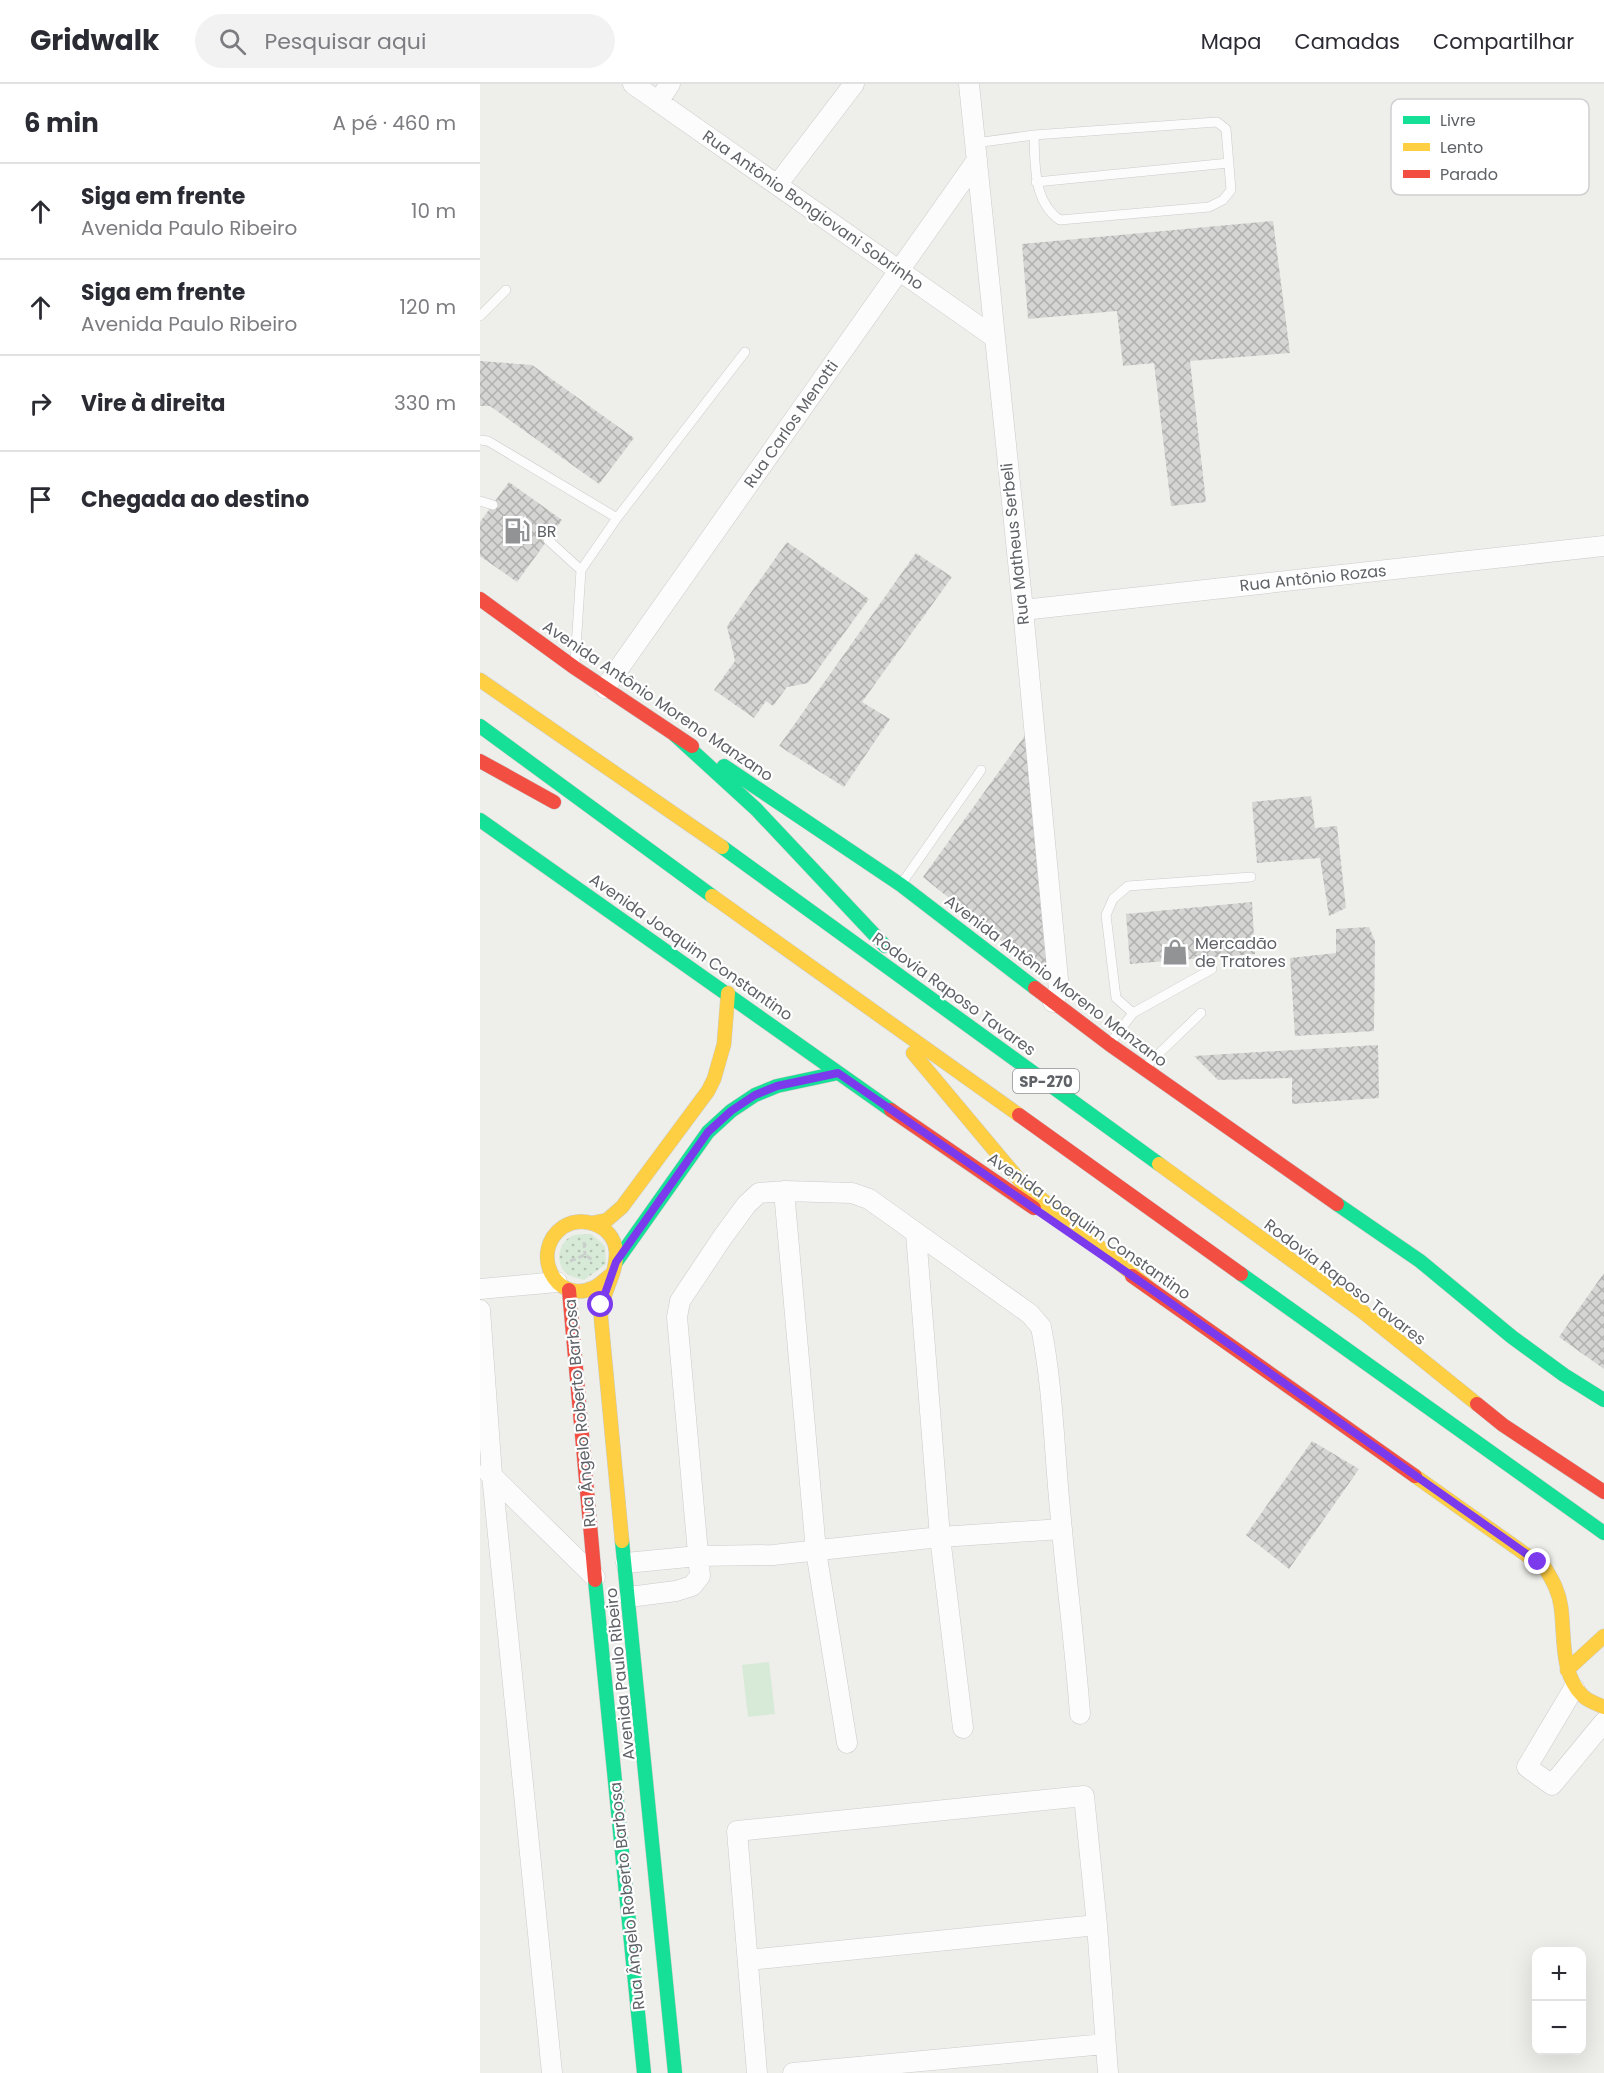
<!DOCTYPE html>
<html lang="pt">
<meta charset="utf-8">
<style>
:root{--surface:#fff;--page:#f2f2f3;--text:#2b2b33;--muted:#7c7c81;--line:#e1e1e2}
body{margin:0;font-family:Poppins,sans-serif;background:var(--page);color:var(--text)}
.controls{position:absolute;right:18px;bottom:18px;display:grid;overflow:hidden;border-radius:12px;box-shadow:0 6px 24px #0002}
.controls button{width:54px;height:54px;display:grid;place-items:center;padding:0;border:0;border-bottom:2px solid var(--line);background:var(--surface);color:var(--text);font:30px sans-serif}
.stop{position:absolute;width:18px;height:18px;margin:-14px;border:4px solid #7c3aed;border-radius:50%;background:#fff}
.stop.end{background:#7c3aed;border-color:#fff;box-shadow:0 2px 6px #0008}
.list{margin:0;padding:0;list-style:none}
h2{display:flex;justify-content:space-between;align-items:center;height:78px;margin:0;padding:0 24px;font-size:26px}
h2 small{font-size:20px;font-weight:400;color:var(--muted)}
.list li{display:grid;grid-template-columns:39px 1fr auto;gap:18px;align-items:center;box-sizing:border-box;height:96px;padding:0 24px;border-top:2px solid var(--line)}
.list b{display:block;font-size:22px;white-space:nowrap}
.list p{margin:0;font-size:20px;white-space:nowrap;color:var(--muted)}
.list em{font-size:20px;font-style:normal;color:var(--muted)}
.icon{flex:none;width:33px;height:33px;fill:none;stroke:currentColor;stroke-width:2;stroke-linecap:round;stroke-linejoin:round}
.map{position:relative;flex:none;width:1124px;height:1989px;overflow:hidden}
header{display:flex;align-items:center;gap:36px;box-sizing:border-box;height:84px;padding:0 30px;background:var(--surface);border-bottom:2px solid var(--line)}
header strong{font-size:28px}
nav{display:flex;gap:33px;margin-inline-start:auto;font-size:21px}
.search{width:420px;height:54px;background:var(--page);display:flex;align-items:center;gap:15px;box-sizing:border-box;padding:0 21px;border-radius:33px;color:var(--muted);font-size:22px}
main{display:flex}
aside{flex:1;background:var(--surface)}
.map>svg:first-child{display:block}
.grass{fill:url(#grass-dots)}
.garden{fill:#d7ead7}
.building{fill:url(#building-cross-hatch)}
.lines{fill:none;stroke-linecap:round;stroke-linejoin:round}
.lane-casing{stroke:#cbcccb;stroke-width:10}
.street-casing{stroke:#cbcccb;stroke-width:21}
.fast-casing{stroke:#cacaca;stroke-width:15}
.slow-casing{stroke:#cacaca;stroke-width:15}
.jam-casing{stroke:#cacaca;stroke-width:15}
.path{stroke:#cacfcd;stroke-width:3;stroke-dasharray:6 3;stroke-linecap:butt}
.lane{stroke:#fcfcfc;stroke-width:9}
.street{stroke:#fcfcfc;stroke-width:20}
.fast{stroke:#16e098;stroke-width:14}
.slow{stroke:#ffcf43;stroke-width:14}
.jam{stroke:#f24e42;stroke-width:14}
.route{stroke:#7c3aed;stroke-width:8}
.labels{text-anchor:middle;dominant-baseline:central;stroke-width:4.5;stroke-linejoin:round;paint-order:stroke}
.shield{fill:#fff;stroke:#8f9195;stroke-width:1.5}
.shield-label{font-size:15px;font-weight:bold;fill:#5f6267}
.street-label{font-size:16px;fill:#5f6267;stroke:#fff}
.poi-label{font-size:16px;fill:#5f6267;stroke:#fff;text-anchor:start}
.key{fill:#fff;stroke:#cfd0d1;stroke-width:1.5}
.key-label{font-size:16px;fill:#5f6267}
</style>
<header>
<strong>Gridwalk</strong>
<div class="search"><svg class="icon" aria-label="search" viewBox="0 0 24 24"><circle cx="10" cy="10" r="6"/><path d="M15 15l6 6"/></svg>Pesquisar aqui</div>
<nav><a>Mapa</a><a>Camadas</a><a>Compartilhar</a></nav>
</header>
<main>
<aside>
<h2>6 min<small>A pé · 460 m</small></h2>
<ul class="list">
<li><svg class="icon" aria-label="ahead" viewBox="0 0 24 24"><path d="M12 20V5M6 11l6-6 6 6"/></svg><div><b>Siga em frente</b><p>Avenida Paulo Ribeiro</p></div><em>10 m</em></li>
<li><svg class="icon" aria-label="ahead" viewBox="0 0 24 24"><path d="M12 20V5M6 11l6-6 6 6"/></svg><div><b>Siga em frente</b><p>Avenida Paulo Ribeiro</p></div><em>120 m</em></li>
<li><svg class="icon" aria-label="right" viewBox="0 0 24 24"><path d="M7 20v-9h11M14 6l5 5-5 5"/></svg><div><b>Vire à direita</b></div><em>330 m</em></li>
<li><svg class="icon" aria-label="arrive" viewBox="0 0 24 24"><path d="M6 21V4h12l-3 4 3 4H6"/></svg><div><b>Chegada ao destino</b></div></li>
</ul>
</aside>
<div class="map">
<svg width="1124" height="1989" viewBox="0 0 1124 1989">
<defs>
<pattern id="grass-dots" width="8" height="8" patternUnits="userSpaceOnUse" patternTransform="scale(1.5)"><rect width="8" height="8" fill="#d7ead7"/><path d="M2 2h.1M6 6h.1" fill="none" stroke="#b2c1b2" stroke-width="1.8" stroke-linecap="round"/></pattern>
<pattern id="building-cross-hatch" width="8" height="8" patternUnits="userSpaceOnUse" patternTransform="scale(1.5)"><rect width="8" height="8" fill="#d5d5d3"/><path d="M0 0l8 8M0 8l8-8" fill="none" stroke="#b0b0af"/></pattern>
</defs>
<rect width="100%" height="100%" fill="#eeeeea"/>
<path class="grass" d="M111,1150l14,12 1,18 -22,16c-5,-2 -14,-3 -18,-7 -11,-9 -8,-31 6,-37 5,-2 13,-2 19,-2z"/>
<path class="garden" d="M289,1578l6,52 -27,3 -6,-52z"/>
<path class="building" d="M793,137l17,132 -100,8 16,141 -35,4 -17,-143 -31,3 -6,-55 -89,8 -6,-75z
M0,277l52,4 102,73 -35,46 -109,-78h-10z
M29,398l53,38 -45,62 -37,-26v-34z
M307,458l82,57 -61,84 -21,4 -14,19 -7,-5 -12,17 -40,-28 21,-29 -8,-35z
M436,469l36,24 -90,125 28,17 -46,68 -65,-41z
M546,650l23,234 -7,5 -119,-96z
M831,712l4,32 22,-2 9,82 -17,8 -9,-58 -63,5 -5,-61z
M772,818l3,52 -125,10 -4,-50z
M889,843l6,14 -1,90 -79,5 -5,-78 46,-5v-24z
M898,961l1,53 -87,6v-26l-74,2 -24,-24z
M1124,1189v96l-45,-32z
M832,1357l47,28 -70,100 -43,-34z"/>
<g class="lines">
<g class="lane-casing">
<path id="lane" d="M495,59l59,-8 183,-13 9,7 5,61 -8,10 -14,7 -149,13c-27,-18 -25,-56 -26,-85
M556,98l193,-19
M0,232l26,-26
M0,356l8,1 129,77
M0,417l13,4
M68,456l33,30
M95,579l6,-93 36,-52 128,-166
M422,799l79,-113
M653,929l-17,-15 -10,-83 7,-16 15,-13 123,-9
M631,958l22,-29 79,-44
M666,982l55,-53"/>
</g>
<g class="street-casing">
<path id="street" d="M153,0l361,253
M489,0l54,526 36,380 -6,12
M178,18l12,-18
M297,101l77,-101
M543,526l581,-64
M125,604l372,-528
M304,1107l32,360 31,192
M436,1150l24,303 23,191
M0,1205l77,-7
M0,1226l12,165 60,598
M8,1388l107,105
M146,1479l72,-7 75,-1 167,-18 122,-8
M149,1513l47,-6 16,-5 8,-10 -23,-259 3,-16 42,-63 25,-34 12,-11 25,-2 68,2 17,6 161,115 11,13c12,60 13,121 19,182 6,69 15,137 20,205
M1094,1604l-47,79 25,18 52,-63
M268,1876l349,-35
M277,1989l-20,-242 347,-35 13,129 11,148
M313,1989l312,-29"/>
</g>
<g class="fast-casing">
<path id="fast" d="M0,642l232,170
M195,651l81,74 129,137
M244,682l177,119 134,103
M0,736l411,290
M242,763l437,317
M857,1120l83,57 92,76 52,38 40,25
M136,1178l92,-130 23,-21 24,-16 22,-9 61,-13
M761,1190l363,259
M142,1457l53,532
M115,1496l49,493"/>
</g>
<g class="slow-casing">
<path id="slow" d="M0,596l242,167
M232,812l307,219
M433,969l108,129 127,105
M679,1080l204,148 114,92
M112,1139l15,-3 15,-13 86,-116 6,-12 10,-35 4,-51
M132,1190c-6,4 -12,11 -19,14 -38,17 -64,-37 -30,-61 10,-6 20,-7 31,-3 12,4 21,14 22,27 2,23 -16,43 -15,67l21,223
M935,1392l130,92c8,13 14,24 16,39 4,30 -1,67 22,89 5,5 14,8 21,11
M1087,1586l37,-34"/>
</g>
<g class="jam-casing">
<path id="jam" d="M0,515l95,69 117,78
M0,677l74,41
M555,904l74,56 228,160
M411,1026l143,98
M539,1031l222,159
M652,1192l283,200
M89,1206l26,290
M997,1320l26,21 101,67"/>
</g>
<path class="path" d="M104,1158l1,13
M90,1177l15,-6 9,6"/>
<use href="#lane" class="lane"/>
<use href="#street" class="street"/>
<use href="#fast" class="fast"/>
<use href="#slow" class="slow"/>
<use href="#jam" class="jam"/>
</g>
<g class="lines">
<path class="route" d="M121,1221l15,-43 92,-130 23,-21 24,-16 22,-9 61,-13 310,214 390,275"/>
</g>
<defs>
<g id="fuel-bare" transform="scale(2.07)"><path d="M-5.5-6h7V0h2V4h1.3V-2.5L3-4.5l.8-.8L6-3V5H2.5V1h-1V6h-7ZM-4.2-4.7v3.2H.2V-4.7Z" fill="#919395" stroke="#fff" stroke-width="2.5" paint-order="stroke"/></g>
<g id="shop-bare" transform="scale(2.07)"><path d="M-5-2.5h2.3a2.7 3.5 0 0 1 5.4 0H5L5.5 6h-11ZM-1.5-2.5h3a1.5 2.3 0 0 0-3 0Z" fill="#919395" stroke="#fff" stroke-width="2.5" paint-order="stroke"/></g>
</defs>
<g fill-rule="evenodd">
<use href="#fuel-bare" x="37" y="447"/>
<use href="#shop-bare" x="695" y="868"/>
</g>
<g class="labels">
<rect class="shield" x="533" y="985" width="66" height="24" rx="4.5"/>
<g class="shield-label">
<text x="566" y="997">SP-270</text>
</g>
<g class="street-label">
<text transform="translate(333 126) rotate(35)">Rua Antônio Bongiovani Sobrinho</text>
<text transform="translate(311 340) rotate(-55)">Rua Carlos Menotti</text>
<text transform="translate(535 460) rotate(-96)">Rua Matheus Serbeli</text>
<text transform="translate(833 494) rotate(-6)">Rua Antônio Rozas</text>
<text transform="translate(178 617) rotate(34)">Avenida Antônio Moreno Manzano</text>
<text transform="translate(211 863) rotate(35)">Avenida Joaquim Constantino</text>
<text transform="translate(576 897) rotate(37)">Avenida Antônio Moreno Manzano</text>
<text transform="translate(474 910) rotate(36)">Rodovia Raposo Tavares</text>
<text transform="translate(609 1142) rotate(35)">Avenida Joaquim Constantino</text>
<text transform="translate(865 1198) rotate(37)">Rodovia Raposo Tavares</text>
<text transform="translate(100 1329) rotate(-95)">Rua Ângelo Roberto Barbosa</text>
<text transform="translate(140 1590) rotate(-96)">Avenida Paulo Ribeiro</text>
<text transform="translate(147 1812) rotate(-96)">Rua Ângelo Roberto Barbosa</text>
</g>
<g class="poi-label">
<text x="57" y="447">BR</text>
<text x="715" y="859">Mercadão<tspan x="715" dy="18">de Tratores</tspan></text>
</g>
</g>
<rect x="911" y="15" width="198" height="96" rx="9" class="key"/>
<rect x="923" y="32" width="27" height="8" fill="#16e098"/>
<rect x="923" y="59" width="27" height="8" fill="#ffcf43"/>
<rect x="923" y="86" width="27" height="8" fill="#f24e42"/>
<g class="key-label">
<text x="960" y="42">Livre</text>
<text x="960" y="69">Lento</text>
<text x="960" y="96">Parado</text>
</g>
</svg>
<div class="controls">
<button>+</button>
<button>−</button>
</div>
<div class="stop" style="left:121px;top:1221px"></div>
<div class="stop end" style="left:1058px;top:1478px"></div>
</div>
</main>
